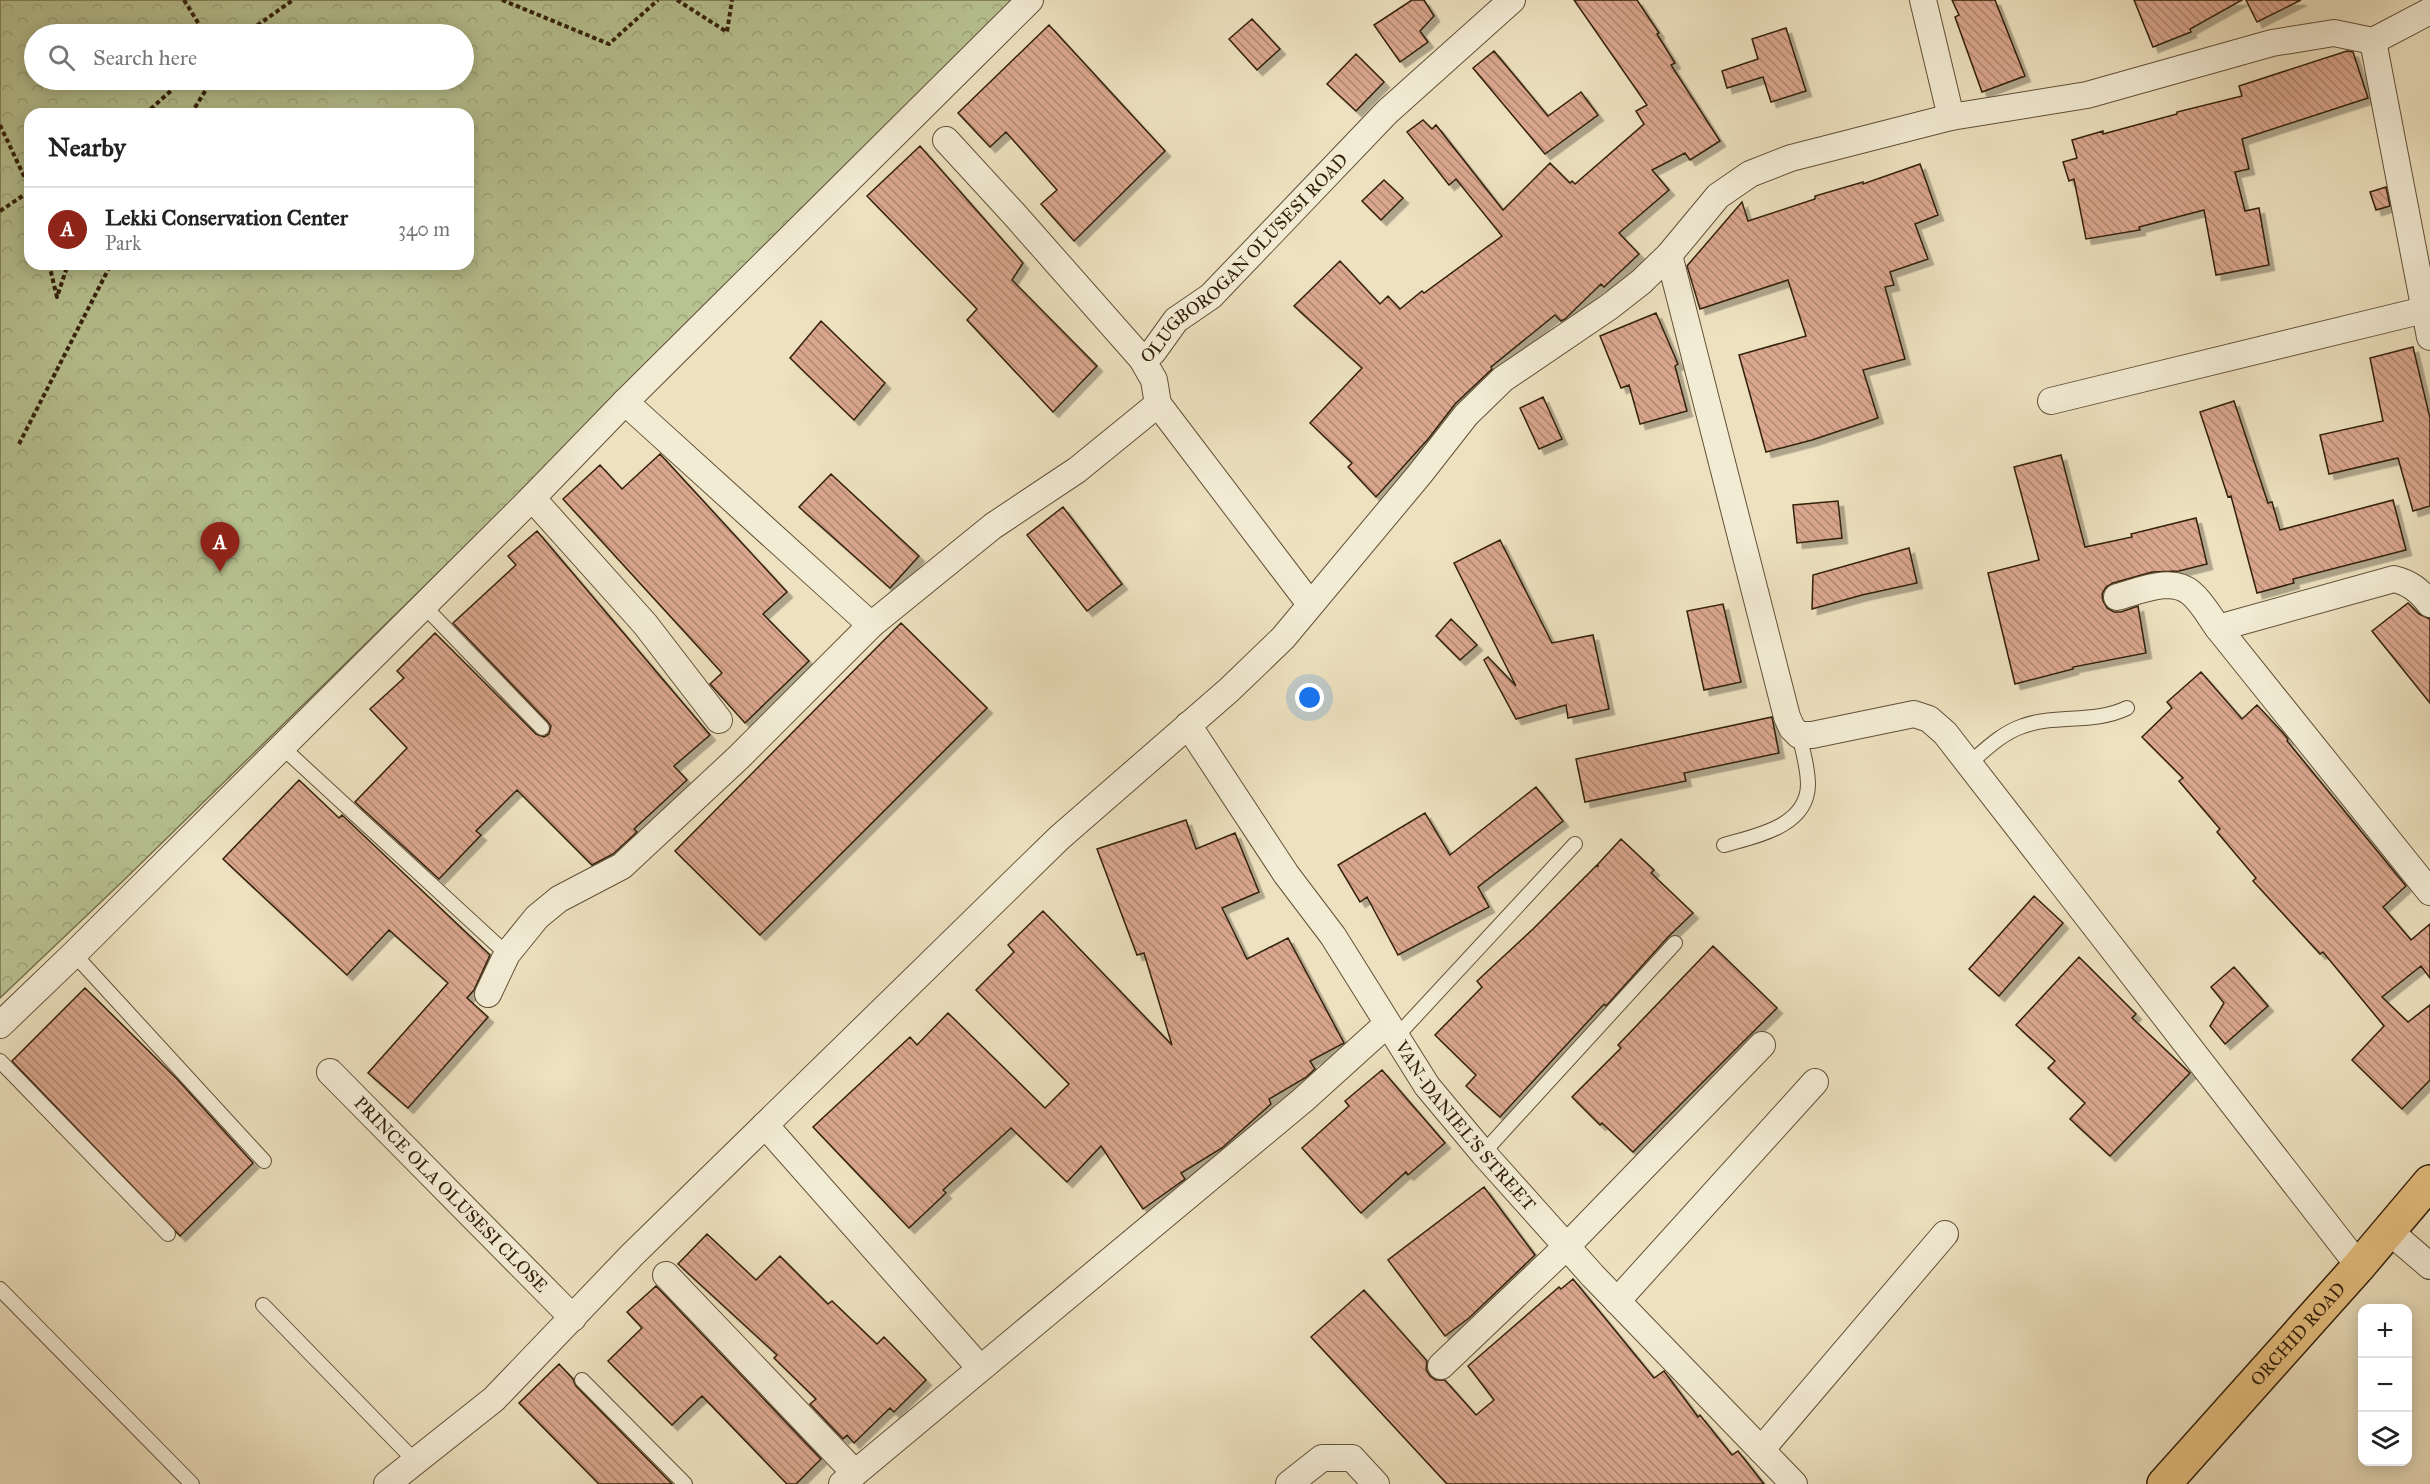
<!DOCTYPE html>
<meta charset="utf-8">
<style>
:root{--surface:#fff;--page:#f2f2f2;--text:#222;--muted:#767676;--line:#e0e0e0;--accent:#8f2418}
body{margin:0;font-family:"IM FELL Great Primer",serif;background:var(--page);color:var(--text)}
.controls{position:absolute;right:18px;bottom:18px;display:grid;overflow:hidden;border-radius:12px;box-shadow:0 3px 15px #0003}
.controls button{width:54px;height:54px;display:grid;place-items:center;padding:0;border:0;border-bottom:2px solid var(--line);background:var(--surface);color:var(--text);font:30px sans-serif}
.you{position:absolute;left:1310px;top:698px;width:21px;height:21px;margin:-15px;border:4px solid #fff;border-radius:50%;background:#1a73e8;box-shadow:0 0 0 9px #1a73e833}
.badge{display:grid;place-items:center;width:39px;height:39px;border-radius:50%;background:var(--accent);color:#fff;font-size:20px;font-weight:700}
.pin{position:absolute;translate:-50% -50px;filter:drop-shadow(0 2px 3px #0008)}
.pin::after{content:'';position:absolute;top:32px;width:21px;height:18px;background:inherit;clip-path:polygon(0 0,100% 0,50% 100%)}
.list{margin:0;padding:0;list-style:none}
h2{display:flex;justify-content:space-between;align-items:center;height:78px;margin:0;padding:0 24px;font-size:26px}
h2 small{font-size:20px;font-weight:400;color:var(--muted)}
.list li{display:grid;grid-template-columns:39px 1fr auto;gap:18px;align-items:center;box-sizing:border-box;height:84px;padding:0 24px;border-top:2px solid var(--line)}
.list b{display:block;font-size:22px;white-space:nowrap}
.list p{margin:0;font-size:20px;white-space:nowrap;color:var(--muted)}
.list em{font-size:20px;font-style:normal;color:var(--muted)}
.icon{flex:none;width:33px;height:33px;fill:none;stroke:currentColor;stroke-width:2;stroke-linecap:round;stroke-linejoin:round}
.map{position:relative;flex:none;width:2430px;height:1484px;overflow:hidden}
.search{position:absolute;background:var(--surface);box-shadow:0 3px 15px #0003;left:24px;top:24px;width:450px;height:66px;display:flex;align-items:center;gap:15px;box-sizing:border-box;padding:0 21px;border-radius:33px;color:var(--muted);font-size:22px}
.panel{position:absolute;background:var(--surface);box-shadow:0 3px 15px #0003;left:24px;top:108px;width:450px;height:162px;border-radius:18px}
.map>svg:first-child{display:block}
.forest{fill:url(#forest-crowns);stroke:#76724e;stroke-width:1.5;fill-rule:evenodd}
.building{fill:url(#building-back-hatch);stroke:#33200a;stroke-width:1.5;filter:url(#shadow)}
.lines{fill:none;stroke-linecap:round;stroke-linejoin:round}
.lane-casing{stroke:#625037;stroke-width:16}
.street-casing{stroke:#625037;stroke-width:28}
.primary-casing{stroke:#33200a;stroke-width:36}
.path{stroke:#33200a;stroke-width:4;stroke-dasharray:4.5 3;stroke-linecap:butt}
.lane{stroke:#f3ecd5;stroke-width:14}
.street{stroke:#f3ecd5;stroke-width:26}
.primary{stroke:#e6c080;stroke-width:33}
.labels{text-anchor:middle;dominant-baseline:central;stroke-width:6;stroke-linejoin:round;paint-order:stroke}
.street-label{font-size:18px;fill:#33200a;stroke:#f3ecd5}
</style>
<div class="map">
<svg width="2430" height="1484" viewBox="0 0 2430 1484">
<defs>
<pattern id="forest-crowns" width="20" height="18" patternUnits="userSpaceOnUse" patternTransform="scale(1.5)"><rect width="20" height="18" fill="#b8c392"/><path d="M2 6a3 3 0 1 1 6 0M12 15a3 3 0 1 1 6 0" fill="none" stroke="#9fa77d"/></pattern>
<pattern id="building-back-hatch" width="6" height="6" patternUnits="userSpaceOnUse" patternTransform="scale(1.5)"><rect width="6" height="6" fill="#daa68e"/><path d="M-1 5l2 2M0 0l6 6M5-1l2 2" fill="none" stroke="#b18772"/></pattern>
<filter id="shadow"><feDropShadow dx="5.5" dy="5.5" stdDeviation="0" flood-color="#0004"/></filter>
</defs>
<rect width="100%" height="100%" fill="#ede1bf"/>
<filter id="stains"><feTurbulence type="fractalNoise" baseFrequency=".00333" numOctaves="4"/><feColorMatrix values="0 0 0 0 .2 0 0 0 0 .09 0 0 0 0 .02 0 0 0 .5 -.17"/></filter>
<radialGradient id="worn" r=".72"><stop offset=".6" stop-color="#630" stop-opacity="0"/><stop offset="1" stop-color="#630" stop-opacity=".3"/></radialGradient>
<path class="forest" d="M0,0h1024l-900,880 -124,118zM34,34h430v46h-430zM30,114h438v150h-438z"/>
<path class="building" d="M1412,0h12l10,16 -14,15 8,11 -28,20 -26,-37z
M1574,0h63l22,33 -2,1 18,29 -4,2 49,76 -30,19 -5,-7 -33,17 17,20 -50,43 20,21 -35,33 -3,-3 -36,35 -4,2 -6,-6 -64,52 1,2 -37,35 -26,34 -53,59 -28,-30 4,-4 -42,-40 52,-55 -68,-62 46,-45 40,43 8,-8 12,13 22,-18 2,2 78,-57 -46,-57 -7,6 -42,-53 16,-12 9,9 4,-4 67,85 47,-47 20,20 2,-2 3,3 69,-60 -8,-13 11,-6z
M1952,0h43l30,76 -43,16 -27,-75 4,-2z
M2134,0h108l-52,29 1,3 -38,15z
M2246,0h55l-44,22z
M1252,19l28,30 -23,21 -28,-31z
M1049,25l116,126 -91,90 -33,-37 16,-14 -51,-58 -16,15 -32,-34z
M1786,28l20,63 -35,11 -8,-25 -36,11 -5,-17 36,-12 -6,-20z
M1494,51l54,65 33,-24 17,23 -53,39 -72,-86z
M2347,51l6,1 15,46 -126,41 7,30 -14,3 10,39 14,-3 10,57 -53,10 -12,-65 -65,17 1,3 -54,9 -12,-60 -5,2 -6,-19 14,-4 -5,-18 31,-9v3l74,-20v-2l65,-16 -3,-10z
M1356,54l28,28 -28,29 -29,-27z
M920,146l103,117 -11,17 85,86 -44,46 -86,-92 10,-11 -110,-113z
M1920,164l18,51 -23,9 13,35 -38,13 4,13 -9,2 20,72 -42,11 15,48 -66,22 -46,12 -27,-97 67,-19 -18,-56 -88,29 -13,-43 55,-64 6,19 67,-22v-3l48,-14v2z
M1384,180l19,18 -22,22 -19,-19z
M2386,187l4,19 -14,4 -6,-18z
M1656,313l22,51 -3,2 12,45 -47,13 -11,-39 -8,3 -21,-52z
M821,321l64,62 -31,37 -64,-62z
M2413,347l17,71v88l-17,5 -15,-53 -69,16 -9,-39 63,-14 -13,-63z
M1543,397l19,42 -23,10 -19,-41z
M2234,401l34,102 4,-1 8,28 113,-30 13,50 -113,29 1,4 -37,10 -26,-97 -3,1 -28,-85z
M660,454l127,138 -24,22 46,47 -64,62 -35,-39 12,-11 -159,-174 37,-34 22,24z
M2061,455l24,92 47,-10 -1,-3 65,-16 11,46 -28,7 -27,1 -39,11 -7,4 -4,7 1,7 4,7 7,4h7l17,-6 8,47 -73,14v2l-58,15 -27,-111 51,-13 -25,-93z
M831,474l88,82 -29,32 -91,-81z
M1838,501l4,37 -45,5 -4,-38z
M1063,507l59,77 -35,27 -60,-76z
M537,531l173,204 -36,31 13,14 -53,49 3,3 -24,22 -21,11 -75,-75 -41,41 5,4 -42,44 -84,-77 52,-54 -37,-39 34,-31 -7,-7 38,-38 101,101 8,3 5,-3 2,-8 -3,-4 -95,-99 63,-58 -8,-9z
M1500,540l52,103 41,-8 16,74 -41,9 -2,-13 -50,14 -32,-59 4,-3 28,29 -62,-123z
M1909,548l8,35 -55,12 -50,14 1,-34z
M2408,603l11,11 11,5v84l-58,-72z
M1723,604l18,78 -37,8 -17,-79z
M1451,619l26,26 -17,15 -24,-24z
M901,623l86,85 -227,227 -85,-84z
M2201,672l41,47 15,-14 26,28 5,6 -1,2 119,145 -23,21 28,33 19,-16v54l-9,-12 -39,31 26,25 22,-17v75l-28,29 -50,-49 32,-34 -61,-74 -3,2 -67,-73 3,-3 -39,-46 3,-3 -41,-48 4,-3 -41,-41 30,-29 -5,-6z
M1772,717l7,36 -95,20 2,8 -101,21 -9,-43z
M299,780l40,38 3,-3 148,140 -16,35 -7,8 21,19 -80,91 -40,-35 80,-90 -59,-53 -42,45 -124,-116z
M1536,787l27,34 -85,66 11,20 -91,48 -31,-58 -7,5 -22,-37 87,-52 25,42z
M1186,820l10,29 39,-16 24,59 -37,16 25,51 41,-21 56,105 -34,18 5,8 -10,9 -36,21 2,5 -49,44 -41,25 4,6 -42,30 -42,-63 -34,36 -56,-54 -68,62 3,3 -37,35 -96,-101 97,-90 7,8 31,-32 97,95 24,-24 -93,-94 38,-38 -6,-7 35,-34 129,134 -28,-92 -7,2 -40,-106z
M1621,839l33,31 -3,3 42,40 -25,24 -62,69 -2,-2 -104,113 -34,-31 10,-11 -41,-40 47,-48 -5,-6 56,-52 64,-64 1,1v-2z
M2034,896l29,27 -64,73 -30,-27z
M1713,946l64,62 -144,144 -31,-29 -2,2 -28,-28 49,-49 -3,-3z
M2079,957l57,57 -4,4 58,55 -80,83 -40,-37 15,-16 -37,-35 7,-7 -39,-36z
M2234,967l34,39 -43,38 -15,-18 14,-23 -13,-16z
M85,988l92,91 76,84 -73,73 -168,-175z
M1382,1070l63,73 -37,32 -2,-3 -45,41 -59,-65 47,-42 -4,-5z
M1484,1187l51,68 -66,63 -24,18 -57,-76z
M707,1234l49,46 24,-24 48,48 4,-3 45,43 7,-7 42,43 -32,32 -4,-4 -36,35 -7,-8 -4,4 -33,-35 6,-5 -42,-41 3,-3 -99,-91z
M1573,1279l81,99 10,-7 34,46 2,-2 32,40 6,-4 26,33h-317l-136,-147 53,-47 63,71 -1,8 4,7 6,4h9l31,35 18,-15 -26,-34 91,-79 2,2z
M656,1286l165,173 -25,25h-9l-85,-88 -30,29 -64,-64 34,-33 -15,-16z
M559,1364l14,15 3,7 96,98h-73l-80,-81z"/>
<g class="lines">
<g class="lane-casing">
<path id="lane" d="M423,605l119,123
M282,747l225,207
M1970,763c16,-14 32,-30 53,-37 33,-12 71,-2 104,-18
M1724,845c31,-9 83,-18 84,-60 0,-17 -5,-34 -9,-50
M74,954l190,207
M1396,1037l179,-193
M0,1061l168,173
M1483,1153l192,-210
M0,1289l192,195
M263,1305l152,156
M582,1380l103,104"/>
</g>
<g class="street-casing">
<g id="street">
<path d="M1923,0l28,117"/>
<path d="M2373,41l57,296"/>
<path d="M946,140l68,74 128,145"/>
<path d="M1669,255l118,462 5,11 7,7h13l102,-21 15,5 16,14 414,533"/>
<path d="M2051,401l373,-91"/>
<path d="M532,498l113,126 74,96"/>
<path d="M2117,597c23,-6 55,-21 74,-4 11,9 19,24 27,35"/>
<path id="s1" d="M1310,604l-152,-200 -4,-24 -12,-21 11,-7 23,-32 35,-24 176,-184 125,-112"/>
<path d="M2430,604c-11,-14 -20,-21 -36,-25l-176,49 212,264"/>
<path d="M871,625l122,-99 84,-56 81,-66"/>
<path id="s2" d="M1188,725l98,149 47,62 94,150 56,67 110,123 201,208"/>
<path d="M488,994l19,-40 30,-37 22,-18 63,-33 117,-109 132,-132 -246,-223"/>
<path d="M0,1025l74,-71 458,-456 93,-96 405,-402"/>
<path id="s3" d="M330,1072l243,246"/>
<path d="M765,1125l215,243"/>
<path d="M2389,1231l41,35"/>
<path d="M666,1275l189,198"/>
<path d="M1617,1301l198,-219"/>
<path d="M1441,1366l125,-119 196,-202"/>
<path d="M1761,1450l184,-216"/>
<path d="M387,1484l107,-85 138,-144 427,-417 170,-148 54,-52 136,-163 47,-60 37,-36 106,-72 32,-25 28,-27 49,-59 32,-22 41,-16 160,-41 136,-22 185,-52 62,-10 39,8 57,-30"/>
<path d="M842,1484l461,-384 84,-76"/>
<path d="M1289,1484l33,-26h30l24,26"/>
</g>
</g>
<g class="primary-casing">
<g id="primary">
<path id="s4" d="M2164,1484l195,-218 71,-84"/>
</g>
</g>
<path class="path" d="M184,0l21,34
M502,0l107,44 49,-44
M677,0l50,32 5,-32
M245,34l48,-34
M145,114l38,-34
M191,114l21,-34
M0,125l30,64
M0,211l30,-20
M49,264l8,33 11,-33
M19,444l92,-180"/>
<use href="#lane" class="lane"/>
<use href="#street" class="street"/>
<use href="#primary" class="primary"/>
</g>
<g class="labels">
<g class="street-label">
<text stroke="none"><textPath href="#s1" startOffset="444">OLUGBOROGAN OLUSESI ROAD</textPath></text>
<text stroke="none"><textPath href="#s2" startOffset="488">VAN-DANIEL’S STREET</textPath></text>
<text stroke="none"><textPath href="#s3" startOffset="172">PRINCE OLA OLUSESI CLOSE</textPath></text>
<text stroke="none"><textPath href="#s4" startOffset="201">ORCHID ROAD</textPath></text>
</g>
</g>
<rect width="100%" height="100%" filter="url(#stains)"/>
<rect width="100%" height="100%" fill="url(#worn)"/>
</svg>
<div class="controls">
<button>+</button>
<button>−</button>
<button><svg class="icon" aria-label="layers" viewBox="0 0 24 24"><path d="M12 4l9 5-9 5-9-5zM3 14l9 5 9-5"/></svg></button>
</div>
<div class="you"></div>
<div class="pin badge" style="left:220px;top:572px">A</div>
<div class="search"><svg class="icon" aria-label="search" viewBox="0 0 24 24"><circle cx="10" cy="10" r="6"/><path d="M15 15l6 6"/></svg>Search here</div>
<section class="panel">
<h2>Nearby<small></small></h2>
<ul class="list">
<li><span class="badge">A</span><div><b>Lekki Conservation Center</b><p>Park</p></div><em>340 m</em></li>
</ul>
</section>
</div>
